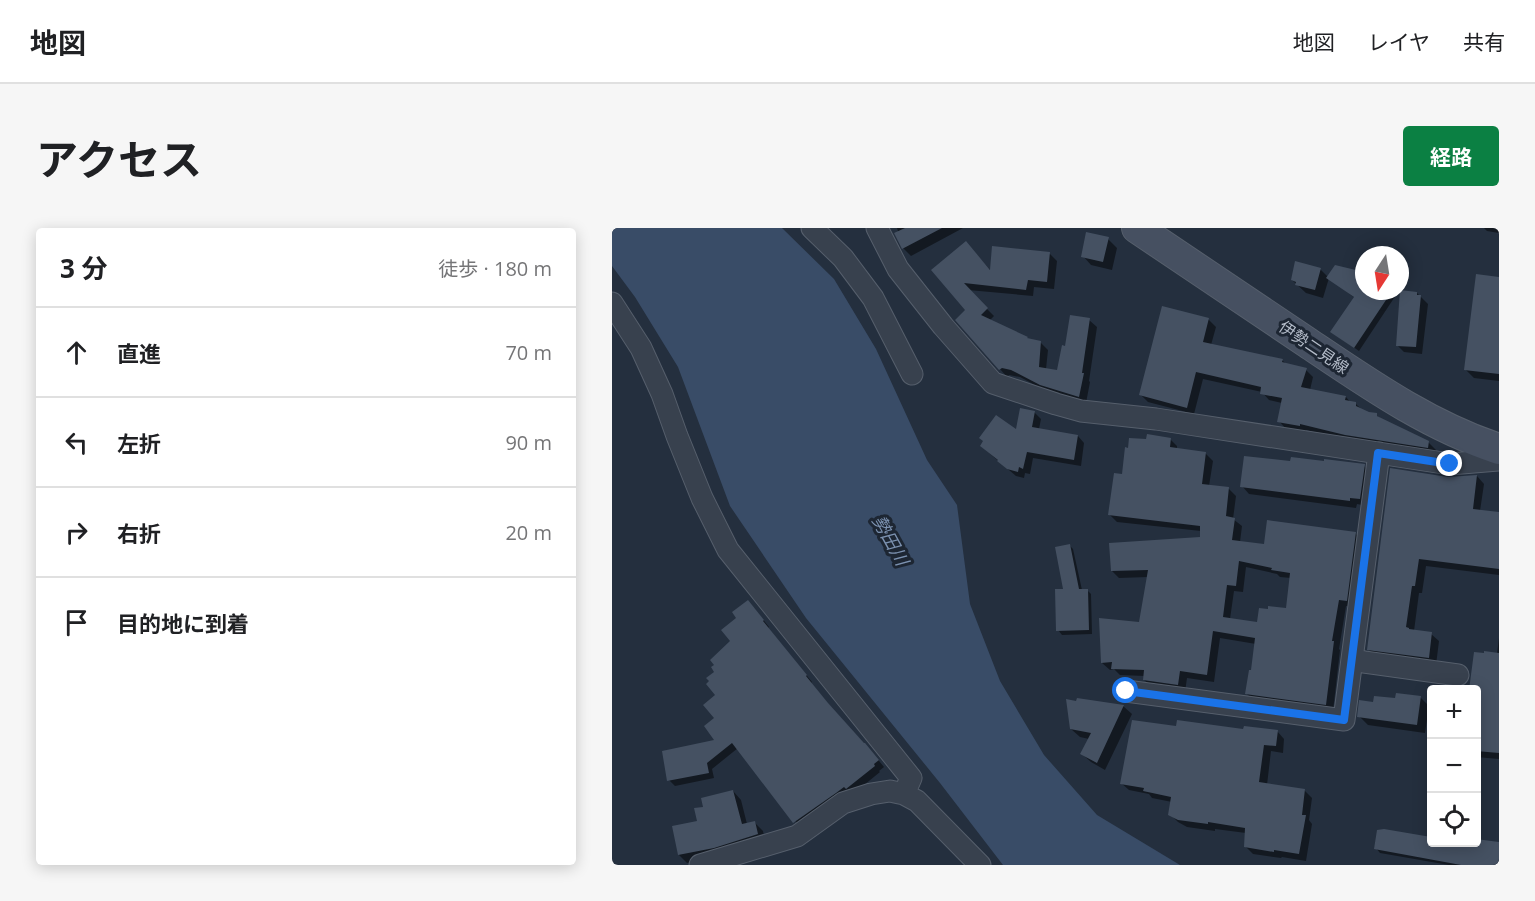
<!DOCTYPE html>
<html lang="ja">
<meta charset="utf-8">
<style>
:root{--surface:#fff;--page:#f6f6f6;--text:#202124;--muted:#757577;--line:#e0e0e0;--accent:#0b8043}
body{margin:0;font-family:"Open Sans","Noto Sans JP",sans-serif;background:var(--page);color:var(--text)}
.controls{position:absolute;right:18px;bottom:18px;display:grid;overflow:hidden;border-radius:6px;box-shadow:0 3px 15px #0003}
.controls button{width:54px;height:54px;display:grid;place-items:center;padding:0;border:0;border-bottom:2px solid var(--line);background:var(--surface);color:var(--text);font:30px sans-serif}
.compass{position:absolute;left:743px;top:18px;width:54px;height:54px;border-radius:50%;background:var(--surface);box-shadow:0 3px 15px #0003;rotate:192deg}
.stop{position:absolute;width:18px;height:18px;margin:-14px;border:4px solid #1a73e8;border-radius:50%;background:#fff}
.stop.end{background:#1a73e8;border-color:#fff;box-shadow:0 2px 6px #0008}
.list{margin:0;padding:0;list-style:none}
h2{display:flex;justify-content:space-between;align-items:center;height:78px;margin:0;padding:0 24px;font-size:26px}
h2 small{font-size:20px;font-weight:400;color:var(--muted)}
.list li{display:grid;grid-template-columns:39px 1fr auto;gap:18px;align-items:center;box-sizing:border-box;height:90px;padding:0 24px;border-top:2px solid var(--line)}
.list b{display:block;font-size:22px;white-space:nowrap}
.list em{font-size:20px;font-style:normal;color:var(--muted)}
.icon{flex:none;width:33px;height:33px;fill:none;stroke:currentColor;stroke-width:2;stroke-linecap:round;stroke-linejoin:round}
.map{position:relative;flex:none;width:887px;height:637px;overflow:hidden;border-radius:6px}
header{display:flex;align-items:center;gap:36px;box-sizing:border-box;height:84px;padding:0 30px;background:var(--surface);border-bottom:2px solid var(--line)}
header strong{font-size:28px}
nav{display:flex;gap:33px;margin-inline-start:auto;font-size:21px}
.intro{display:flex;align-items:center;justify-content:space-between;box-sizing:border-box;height:144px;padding:0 36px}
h1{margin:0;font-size:42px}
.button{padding:15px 27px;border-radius:6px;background:var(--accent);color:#fff;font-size:21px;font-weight:700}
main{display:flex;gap:36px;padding:0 36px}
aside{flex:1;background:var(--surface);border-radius:6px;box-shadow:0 3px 15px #0003}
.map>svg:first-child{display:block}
.water{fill:#394c67}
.shadow{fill:#0007;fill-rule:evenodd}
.building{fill:#455162;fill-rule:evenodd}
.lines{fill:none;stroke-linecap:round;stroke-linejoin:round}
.street-casing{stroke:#565f6c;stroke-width:23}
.secondary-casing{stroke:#565f6c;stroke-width:32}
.street{stroke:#38414e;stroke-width:21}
.secondary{stroke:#465061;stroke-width:30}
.route{stroke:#1a73e8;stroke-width:8}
.labels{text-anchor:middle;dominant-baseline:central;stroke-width:6;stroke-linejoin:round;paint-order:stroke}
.street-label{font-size:16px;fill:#b4bcc9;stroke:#1d2633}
.water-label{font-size:18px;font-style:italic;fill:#7c92b1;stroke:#1d2633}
</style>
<header>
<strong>地図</strong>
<nav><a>地図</a><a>レイヤ</a><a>共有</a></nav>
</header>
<div class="intro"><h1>アクセス</h1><a class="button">経路</a></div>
<main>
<aside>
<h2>3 分<small>徒歩 · 180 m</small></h2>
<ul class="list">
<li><svg class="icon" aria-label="ahead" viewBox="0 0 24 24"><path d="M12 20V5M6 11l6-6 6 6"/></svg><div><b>直進</b></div><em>70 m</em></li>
<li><svg class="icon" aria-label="left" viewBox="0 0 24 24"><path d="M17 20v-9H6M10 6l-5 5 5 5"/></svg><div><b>左折</b></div><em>90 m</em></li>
<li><svg class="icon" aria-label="right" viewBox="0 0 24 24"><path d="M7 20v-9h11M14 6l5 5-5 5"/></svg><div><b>右折</b></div><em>20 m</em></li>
<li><svg class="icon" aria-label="arrive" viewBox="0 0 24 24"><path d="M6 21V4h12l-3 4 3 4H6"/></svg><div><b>目的地に到着</b></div></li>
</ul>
</aside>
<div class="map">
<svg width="887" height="637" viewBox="0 0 887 637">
<rect width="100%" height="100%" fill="#242f3e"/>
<path class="water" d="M0,0h170l52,51 42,70 51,111 30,45 13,99 30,77 44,74 53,60 83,50h-177l-63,-82 -134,-165 -76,-112 -52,-139 -43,-70 -23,-31z"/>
<path class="shadow" d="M285,0h66l-52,28 -8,-8z
M872,0h15v5l-12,-2z
M496,11l9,9 -5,22 -21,-5 -8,-9z
M354,15l26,29 58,-18 7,7 -3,28 -20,-2 -1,9 -65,-6 26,26 -5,5 38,18 14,4 7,7 -2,19 12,2 8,-23 23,-28 8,7 -8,54 1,1 -4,21 -38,-11 -28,-15 -11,-2 -2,2 -50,-57 10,-10 -34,-40z
M724,39l28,6v18h28l4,4 -37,56 -27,-19 23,-34 -26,-20 -6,20 -17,-5 -14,-13 28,-11 8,8z
M887,50v103l-25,-3 -9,-9z
M805,65l11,11 -6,50 -18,-2 -7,-7z
M551,80l46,12 7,7 -5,18 71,15 4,4 20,6 7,7 -3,13 36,7 5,6 5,1 7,7 13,4 6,5 46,22 8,8 -1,4 -81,-12 -48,-12v2l-20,-3 -7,-8 3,-18 -13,-3 -7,-8 -59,-13 -9,35 -46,-12 -7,-7z
M422,184l7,7 -2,10 39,7 6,7 -3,23 -48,-8 -3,16 -5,-1 -1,5 -8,-2 -35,-30 36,-14z
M558,211l7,7v3l28,4 8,8 -4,25 20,3 7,7 -3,23 9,7 -2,16 25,4 90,-13 7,8 -8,66 -8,-1 -7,43 1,1 -7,61 -79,-10 -8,-8 6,-21 4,-28 -36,-6 -6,44 -27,-4 -2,14 -33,-5 -8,-7 1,-4 -25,-1 -6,-6 -4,1 -8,-7 39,-39 7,-47 -29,1 -7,-7 89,-33v-7l-84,-9 -7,-7 14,-39zM634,339l31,7 3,3 11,1 -4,32 -29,14 -28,-5 4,-28 9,1z
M679,235l73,3 7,7 -4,33 -10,-2 -1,4 -107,-14 -7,-8z
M865,248l7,8 -4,27 19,3v61l-73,-9 -4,27h-3l-5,38 17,3 8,7 -3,24 -60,-8 -8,-8 80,-171z
M457,317l4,4 9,41h5l4,4 1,40 -30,1 -4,-5 7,-39z
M142,380l15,19 -1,1 44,54 -1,1 23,28 37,40 13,16 -5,4 1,1 -27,22 -52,34 -63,-80 -26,21 2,9 -39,8 -6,-6 48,-39 -1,-23 1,-22 -6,-15 21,-40z
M887,410v121l-23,-2v-68l21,-35z
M808,469l9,9 -4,27 -57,-8 -9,-9 15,-12z
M466,472l45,6 9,8 -27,56 -14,-8 -9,-8 7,-15 -9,-2 -9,-8z
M566,500l99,3 7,8 -1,14 -12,-2 -4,34 37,5 8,8 -3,22 3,4 -6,37 -24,-4 -1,1 -28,-4 -8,-8 1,-13 -31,-4v2l-28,-4 -9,-5 -8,-8 2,-12 -20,-4 -3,-4 -20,-4 -8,-7z
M121,563l8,9 6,24 8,-1 8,8 2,11 -43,13 -35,8 -8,-8 19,-33z
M772,603l48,7v4h28l14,3v-3l25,2v21h-50l-69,-12 -4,-5z"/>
<path class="building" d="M293,0h37l-40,21 -8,-16z
M474,4l23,5 -6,25 -22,-5z
M354,13l24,29 2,-24 58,6 -3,30 -19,-2 -2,10 -62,-7 24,25 -7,7 47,22 -1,1 14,3 -2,26 18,3 5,-25 3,1 5,-31 20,3 -8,55h2l-5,24 -39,-12 -29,-15 -9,-2 -3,2 -44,-50 10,-10 -34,-40z
M683,33l26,7 -6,22 -20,-5 1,-3 -5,-2z
M723,37l29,7v19h28l-38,57 -24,-16 24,-35 -28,-19z
M864,46l23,3v97l-35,-4z
M788,62l17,2v3h4l-5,52 -20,-1z
M550,78l47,12 -6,24 80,17 -1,3 25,6 -6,19 45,9 -1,4 11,2v4l13,6 8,1v3l52,25 -1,7 -83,-13 -45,-11v2l-23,-4 5,-24 -22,-4 1,-7 -65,-15 -9,36 -48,-13z
M408,180l15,3 -3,16 46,8 -4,25 -47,-8 -4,17 -4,-2 -1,5 -11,-3 -10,-8 1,-1 -18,-14 3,-5 -4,-3 17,-23 20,14z
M535,206l24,4 -1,9 36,5 -4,32 27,3 -3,29 9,2 -3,22 32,4 3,-24 89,12 -9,69 -8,-1 -7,41h2l-8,64 -81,-11 4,-24h2l4,-32 -42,-7 -6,44 -27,-4 -2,14 -35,-5 1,-10 -33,-1 1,-7 -11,1 -2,-45 40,4 9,-52 -37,1 -2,-28 91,-6v-11l-92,-11 6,-42 8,1 3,-27 3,1 1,-10 17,1zM627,333l33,7 -1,2 19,3 -4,35 -18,-2v3l-9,-1 -2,14 -34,-5 4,-32 9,1z
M632,228l46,5 1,-4 33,4v-2l41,5 -5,35 -10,-1v3l-110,-14z
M778,240l58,9 29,-2 -4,34 26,3v57l-80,-10 -4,27h-3l-6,41 3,1v1l23,3 -3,26 -62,-8z
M458,316l9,45h9l1,41 -33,1 -1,-42h8l-8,-42z
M136,372l16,20 -1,1 44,54 -1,1 22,27 36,40h1l14,17 -5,4 1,2 -29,23 -2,-2 -8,6 -43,30 -61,-80 -25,20 2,10 -42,8 -5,-30 52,-11 -10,-14 10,-8 -11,-13 12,-10 -9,-11 3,-3 -3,-3 8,-6 -3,-5 3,-2 -4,-5 20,-19 -9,-11 15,-12 -4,-6z
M872,423l15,2v100l-23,-2v-61h-7l5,-38 10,1z
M784,465l25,3 -4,29 -60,-8 2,-17 14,2 1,-6 21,2z
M465,470l47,7 -27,58 -17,-9 11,-21 -21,-4 -4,-30 10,2z
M520,492l44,6 1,-6 66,9 1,-3 34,4 -2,16 -12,-1 -5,37 46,7 -3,26h4l-7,39 -25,-4v2l-30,-5 1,-19 -37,-6v2l-30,-4 -10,-5 3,-18 -28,-6 1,-3 -24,-4z
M121,562l9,34 13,-3 3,13 -44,14 -36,7 -6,-29 25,-5 -3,-13 9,-1 -2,-9z
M772,601l47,8v6h45v-4l23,3v23h-38l-87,-16 3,-19z"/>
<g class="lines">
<g class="street-casing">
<path id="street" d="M200,0l31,30 30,40 39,76
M265,0l21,41 45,57 50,57 63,21 25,7 75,8 294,45 49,-4
M0,75l29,45 21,46 15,42 25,62 26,52 183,228 -7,16
M740,431l12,3 94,13
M514,463l218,29 35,-267
M88,637l97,-29 46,-33 28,-9 19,-3 14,3 13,7 63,64"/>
</g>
<g class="secondary-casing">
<path id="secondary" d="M525,0c57,38 114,77 171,115 61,41 121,83 191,106"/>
</g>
<use href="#street" class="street"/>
<use href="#secondary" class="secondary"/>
</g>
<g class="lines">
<path class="route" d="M514,463l218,29 34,-267 72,11"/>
</g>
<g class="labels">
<g class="street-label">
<text transform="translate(702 119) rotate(34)">伊勢二見線</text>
</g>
<g class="water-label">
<text transform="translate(279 312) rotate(61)">勢田川</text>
</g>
</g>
</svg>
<div class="controls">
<button>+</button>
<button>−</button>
<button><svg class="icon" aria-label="locate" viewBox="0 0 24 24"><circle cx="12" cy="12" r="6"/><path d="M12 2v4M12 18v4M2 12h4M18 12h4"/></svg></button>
</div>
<svg class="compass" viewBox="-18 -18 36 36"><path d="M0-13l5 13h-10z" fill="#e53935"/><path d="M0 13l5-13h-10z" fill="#757577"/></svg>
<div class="stop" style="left:514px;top:463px"></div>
<div class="stop end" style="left:838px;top:236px"></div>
</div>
</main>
